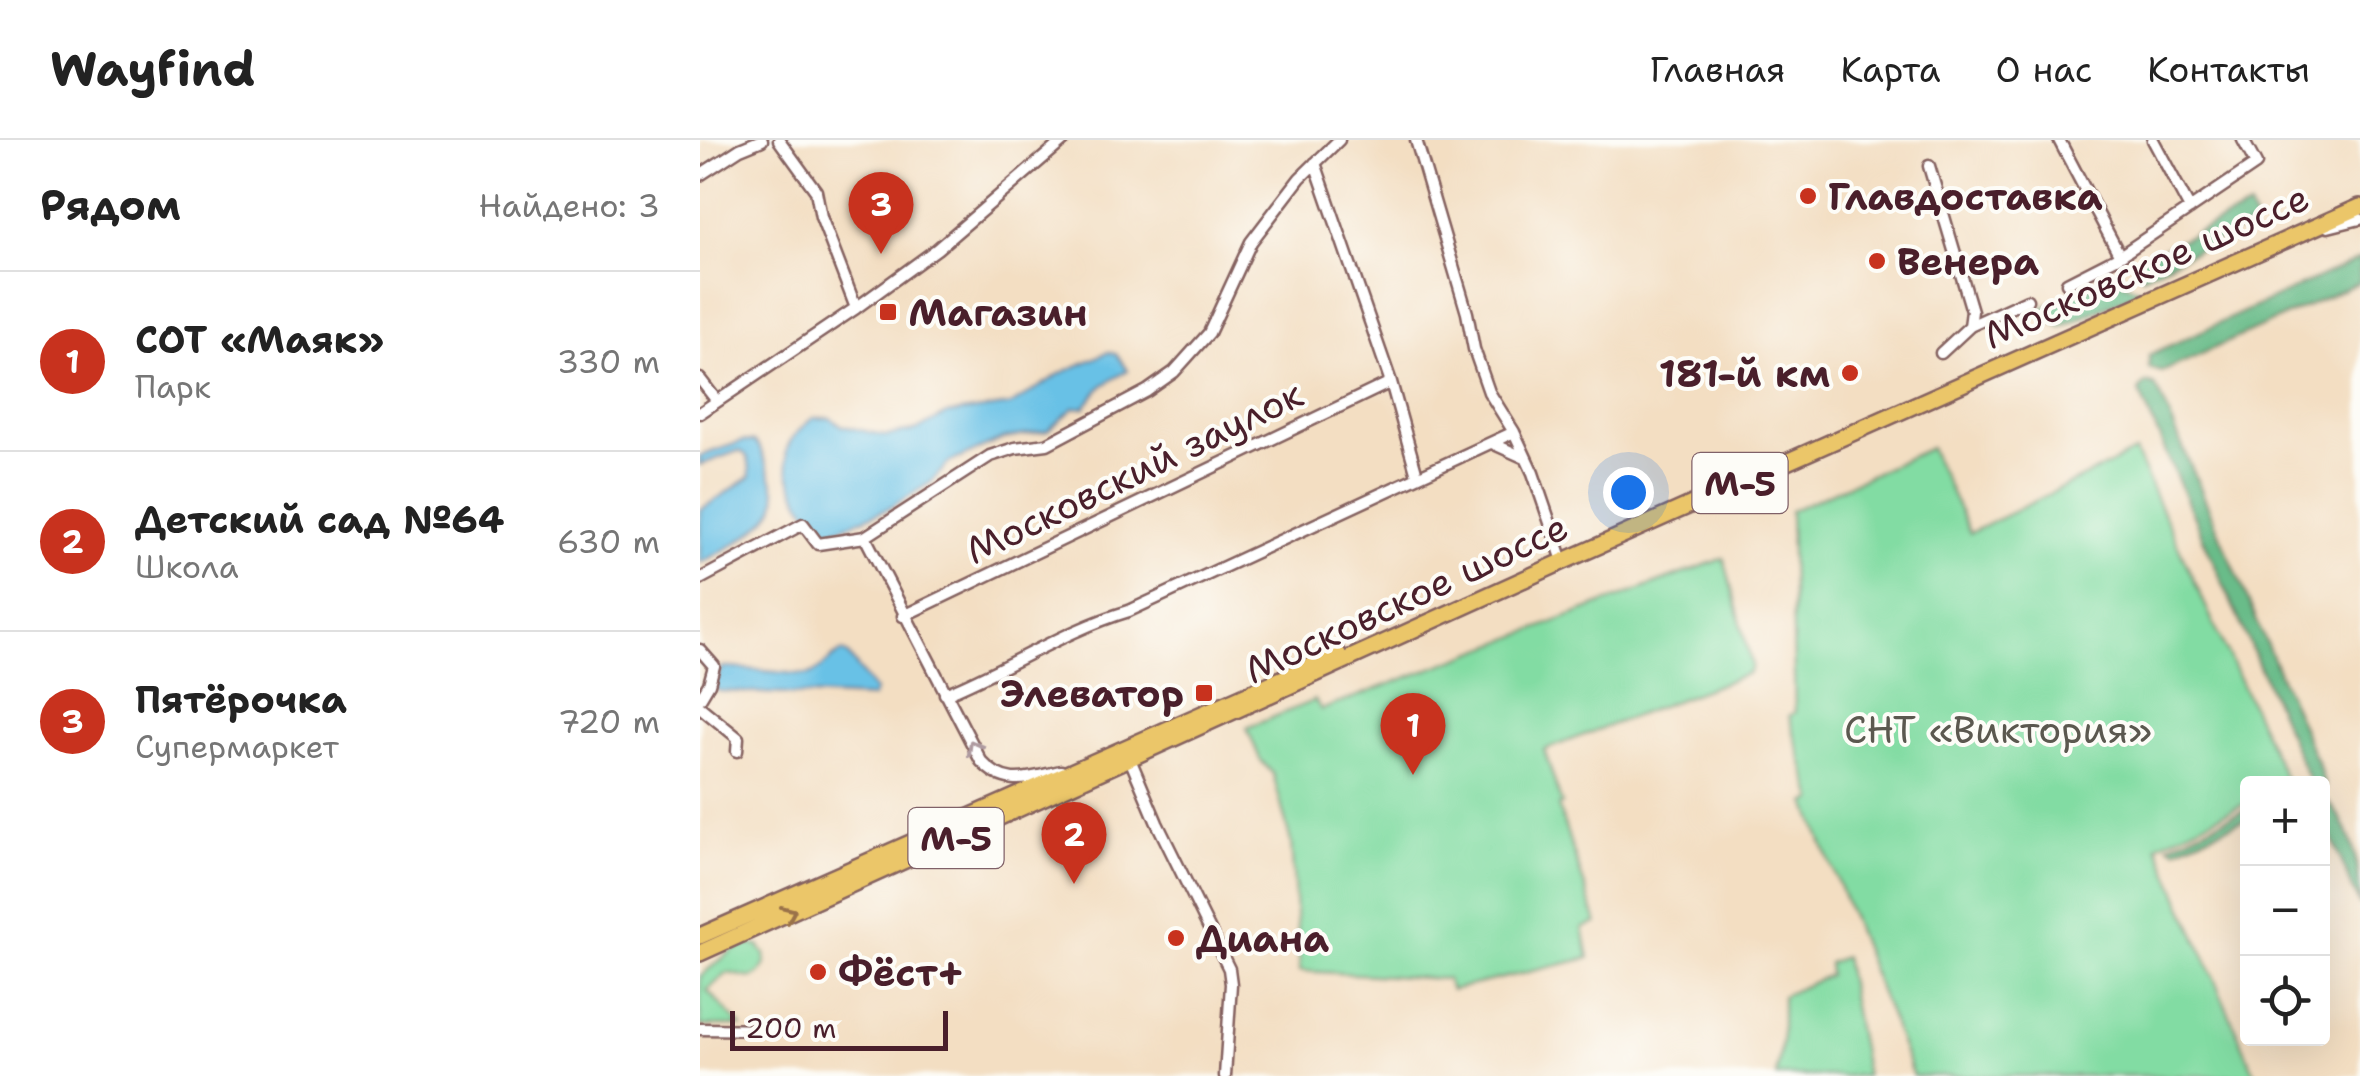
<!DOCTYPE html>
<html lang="ru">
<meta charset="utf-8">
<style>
:root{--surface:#fff;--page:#f2f2f2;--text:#222;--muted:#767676;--line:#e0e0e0;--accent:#c8321e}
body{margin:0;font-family:"Shantell Sans",sans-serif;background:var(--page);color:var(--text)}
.controls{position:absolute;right:30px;bottom:30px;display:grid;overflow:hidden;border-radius:10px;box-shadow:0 10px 40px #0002}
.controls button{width:90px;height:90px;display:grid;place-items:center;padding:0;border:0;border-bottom:2px solid var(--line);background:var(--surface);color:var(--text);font:50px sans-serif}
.scale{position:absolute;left:30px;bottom:25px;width:218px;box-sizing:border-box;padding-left:10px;border:5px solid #4a1f2b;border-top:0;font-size:28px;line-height:35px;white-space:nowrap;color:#4a1f2b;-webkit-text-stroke:8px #fdfcf7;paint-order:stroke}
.you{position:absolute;left:928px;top:352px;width:35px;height:35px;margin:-25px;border:8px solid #fff;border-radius:50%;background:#1a73e8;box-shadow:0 0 0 15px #1a73e833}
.badge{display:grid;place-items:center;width:65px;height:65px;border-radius:50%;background:var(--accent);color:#fff;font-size:32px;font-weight:700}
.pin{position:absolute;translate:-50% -82px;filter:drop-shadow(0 2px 5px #0008)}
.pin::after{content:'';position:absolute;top:52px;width:35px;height:30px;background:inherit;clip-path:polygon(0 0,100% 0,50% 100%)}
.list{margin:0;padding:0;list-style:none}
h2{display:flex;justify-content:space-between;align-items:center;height:130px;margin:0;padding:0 40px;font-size:42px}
h2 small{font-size:32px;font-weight:400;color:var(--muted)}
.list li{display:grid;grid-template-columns:65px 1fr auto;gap:30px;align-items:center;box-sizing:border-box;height:180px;padding:0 40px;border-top:2px solid var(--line)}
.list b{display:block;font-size:38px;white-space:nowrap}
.list p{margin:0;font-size:32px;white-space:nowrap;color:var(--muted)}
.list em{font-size:32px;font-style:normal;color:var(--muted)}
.icon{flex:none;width:55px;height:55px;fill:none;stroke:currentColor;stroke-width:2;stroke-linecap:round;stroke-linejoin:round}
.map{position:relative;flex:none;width:1660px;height:936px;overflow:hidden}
header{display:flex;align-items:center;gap:60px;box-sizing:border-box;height:140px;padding:0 50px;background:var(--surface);border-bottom:2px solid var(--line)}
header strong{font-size:48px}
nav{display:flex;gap:55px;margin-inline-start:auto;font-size:35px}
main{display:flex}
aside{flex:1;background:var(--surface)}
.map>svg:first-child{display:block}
.green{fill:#82dca3;stroke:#667e67;stroke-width:2.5}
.forest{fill:#69bc89;stroke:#5a6e5a;stroke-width:2.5}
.water{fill:#68c1e6;stroke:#597088;stroke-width:2.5}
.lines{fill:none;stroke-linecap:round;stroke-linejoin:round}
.minor-casing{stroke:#856260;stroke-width:15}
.highway-casing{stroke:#856260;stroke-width:20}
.minor{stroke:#fff;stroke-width:10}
.highway{stroke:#ebc669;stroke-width:15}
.oneway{stroke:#ae9aa0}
.oneway2{stroke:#9a724a}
.poi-dot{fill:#c8321e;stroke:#fdfcf7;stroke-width:4}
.labels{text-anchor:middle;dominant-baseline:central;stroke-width:8;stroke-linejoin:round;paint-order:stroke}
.shield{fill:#fdfcf7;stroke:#806168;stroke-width:2.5}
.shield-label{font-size:35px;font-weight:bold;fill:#4a1f2b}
.poi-label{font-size:38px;font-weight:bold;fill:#4a1f2b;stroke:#fdfcf7;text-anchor:start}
.street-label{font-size:38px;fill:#4a1f2b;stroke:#fdfcf7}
.park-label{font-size:38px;fill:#5b584f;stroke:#fdfcf7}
</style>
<header>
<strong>Wayfind</strong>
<nav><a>Главная</a><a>Карта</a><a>О нас</a><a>Контакты</a></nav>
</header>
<main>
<aside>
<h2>Рядом<small>Найдено: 3</small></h2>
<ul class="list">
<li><span class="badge">1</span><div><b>СОТ «Маяк»</b><p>Парк</p></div><em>330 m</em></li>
<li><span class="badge">2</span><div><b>Детский сад №64</b><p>Школа</p></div><em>630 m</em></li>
<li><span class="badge">3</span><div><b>Пятёрочка</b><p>Супермаркет</p></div><em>720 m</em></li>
</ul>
</aside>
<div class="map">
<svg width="1660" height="936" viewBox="0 0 1660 936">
<rect width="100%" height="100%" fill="#fdfcf7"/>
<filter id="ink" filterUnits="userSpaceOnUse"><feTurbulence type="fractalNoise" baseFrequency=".01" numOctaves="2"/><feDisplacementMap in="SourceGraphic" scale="20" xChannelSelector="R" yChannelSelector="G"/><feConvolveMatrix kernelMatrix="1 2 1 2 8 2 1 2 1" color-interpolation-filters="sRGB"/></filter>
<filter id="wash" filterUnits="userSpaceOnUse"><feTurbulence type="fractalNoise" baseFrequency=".0048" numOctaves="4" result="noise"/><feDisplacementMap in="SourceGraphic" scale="40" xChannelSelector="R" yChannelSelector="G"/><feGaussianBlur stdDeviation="2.25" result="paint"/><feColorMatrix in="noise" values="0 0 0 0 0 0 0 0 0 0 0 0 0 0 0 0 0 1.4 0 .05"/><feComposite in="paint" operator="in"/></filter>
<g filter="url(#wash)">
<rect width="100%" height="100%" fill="#f3dec2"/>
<path class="green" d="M1230,308l40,85 165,-81 152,331 -39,1 -1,19 -90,42 99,231h-343l-106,-273 7,-3 -25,-84 6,-4 -5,-201z
M1024,418l28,108 -3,7 -205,77 18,54 -4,2 39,117 -14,5 6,30 -138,32 -5,-11 -146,-8 -9,-129 -18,-68 -13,-15 -13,-31 68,-28 6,10z
M48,804l11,2 6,8 1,10c-12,21 -19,12 -38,9l-21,17 34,36h-41v-50l37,-29z
M1144,817l22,119h-90l6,-34v-46l47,-21 -1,-12z"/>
<path class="forest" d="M1549,68l7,15 -114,53 -7,-15z
M1660,119v23l-198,90 -13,-4v-13z
M1413,136l28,15 -80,36 -26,-16z
M1446,243l9,3 6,10 158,371 6,20 -2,3 -1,-6 -12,-1 -171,-392z
M1625,659c28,27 35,70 35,107l-37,-89z
M1547,669v10l-71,30 -7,-4z"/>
<path class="water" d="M408,212l8,2 12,16 -26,16 -17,21 -11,1 -27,23 -44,8 -53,23 -20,21 -40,25 -60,24c-22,-9 -49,-60 -43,-83 4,-13 16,-23 26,-31h17l13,8 43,10 31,-6 30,-16 64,-9 50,-32z
M43,301l12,1 5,6c5,15 14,32 16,47 5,28 -55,57 -76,68v-53l50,-33c-1,-11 1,-24 -12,-26l-38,14v-9z
M143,512l5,3 27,36 -3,7 -153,-7 -5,-4 8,-20 87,8c15,-5 20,-19 34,-23z"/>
</g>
<g filter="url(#ink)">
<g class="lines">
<g class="minor-casing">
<path id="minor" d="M79,0l37,51 5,26 35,91
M716,0l51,173 7,36 15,43 25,40 19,41 28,82
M1359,0l61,116
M1453,0l37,69
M615,23l76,219 26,93
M1229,26l43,145 -2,15
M0,35l40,-26 22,-9
M1628,87l32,-8
M1367,143l53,-27 136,-92 -13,-24
M1241,213l29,-27 57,-26
M0,239l17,22
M0,273l156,-105 81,-59 127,-109
M794,304l31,14
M165,397l125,-81 25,-8 32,-4 100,-53 27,-19 35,-39 42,-91 49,-64 39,-38
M0,439l103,-55 15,20 47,-7 116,224c25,28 47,17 80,10
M203,476l488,-234
M0,510l14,16 -5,18 -9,15
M245,554c62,-25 120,-64 184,-83l385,-179
M0,567l38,31 -1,13
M430,619l27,64 72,146 2,15 -6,92
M0,889l79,1"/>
</g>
<g class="highway-casing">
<path id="highway" d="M0,796l638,-282
M0,813l862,-391 798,-355"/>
</g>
<use href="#minor" class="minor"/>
<use href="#highway" class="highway"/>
</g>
<defs><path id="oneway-chevron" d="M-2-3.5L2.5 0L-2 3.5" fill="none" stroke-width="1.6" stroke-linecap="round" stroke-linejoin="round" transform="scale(2.5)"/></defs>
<use class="oneway" href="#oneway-chevron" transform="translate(274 607) rotate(-119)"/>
<use class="oneway2" href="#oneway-chevron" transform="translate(89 773) rotate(-24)"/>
</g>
<g class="poi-dot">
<circle cx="1108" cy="56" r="10"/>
<circle cx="1177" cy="121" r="10"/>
<rect x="178" y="162" width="20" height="20" rx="5"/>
<circle cx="1150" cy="233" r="10"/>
<rect x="494" y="543" width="20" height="20" rx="5"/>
<circle cx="476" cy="798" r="10"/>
<circle cx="118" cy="832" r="10"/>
</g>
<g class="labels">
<g class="shield">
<rect x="992.5" y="313" width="95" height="60" rx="8"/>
<rect x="208.5" y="668" width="95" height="60" rx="8"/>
</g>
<g class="shield-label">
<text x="1040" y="343">М-5</text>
<text x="256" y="698">М-5</text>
</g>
<g class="poi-label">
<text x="1128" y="56">Главдоставка</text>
<text x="1197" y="121">Венера</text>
<text x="208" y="172">Магазин</text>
<text x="1130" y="233" text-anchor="end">181-й км</text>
<text x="484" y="553" text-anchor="end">Элеватор</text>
<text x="496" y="798">Диана</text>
<text x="138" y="832">Фёст+</text>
</g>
<g class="street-label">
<text transform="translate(1446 126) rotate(-24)">Московское шоссе</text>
<text transform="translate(434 332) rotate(-26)">Московский заулок</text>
<text transform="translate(706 458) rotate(-25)">Московское шоссе</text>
</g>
<g class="park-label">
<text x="1298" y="589">СНТ «Виктория»</text>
</g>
</g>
</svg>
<div class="controls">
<button>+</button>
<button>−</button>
<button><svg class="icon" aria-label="locate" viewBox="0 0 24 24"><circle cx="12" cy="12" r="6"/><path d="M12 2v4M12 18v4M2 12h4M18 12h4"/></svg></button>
</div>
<div class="scale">200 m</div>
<div class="you"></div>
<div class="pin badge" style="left:713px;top:635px">1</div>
<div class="pin badge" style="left:374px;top:744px">2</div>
<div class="pin badge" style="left:181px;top:114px">3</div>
</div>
</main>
